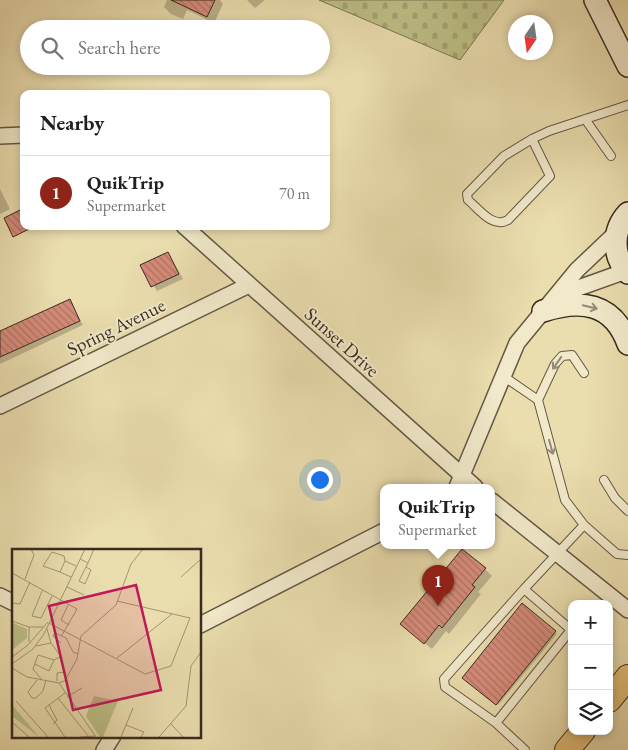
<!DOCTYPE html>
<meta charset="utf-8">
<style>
:root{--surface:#fff;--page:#f6f6f6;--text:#202124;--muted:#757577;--line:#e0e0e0;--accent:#8f2418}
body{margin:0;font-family:"EB Garamond",serif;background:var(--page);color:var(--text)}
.controls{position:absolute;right:15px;bottom:15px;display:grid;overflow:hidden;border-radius:10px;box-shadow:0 2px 8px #0003}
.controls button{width:45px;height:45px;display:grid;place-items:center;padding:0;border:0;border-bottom:1px solid var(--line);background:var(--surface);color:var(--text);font:25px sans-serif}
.compass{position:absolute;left:508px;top:15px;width:45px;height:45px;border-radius:50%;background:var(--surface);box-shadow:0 2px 8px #0003;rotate:193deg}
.you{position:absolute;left:319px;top:479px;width:18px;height:18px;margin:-12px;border:4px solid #fff;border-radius:50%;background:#1a73e8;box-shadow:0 0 0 8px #1a73e833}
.badge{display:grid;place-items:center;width:32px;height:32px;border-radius:50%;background:var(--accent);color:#fff;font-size:16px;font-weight:700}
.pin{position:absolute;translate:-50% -41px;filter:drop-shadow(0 1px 2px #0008)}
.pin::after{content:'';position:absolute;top:26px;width:18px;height:15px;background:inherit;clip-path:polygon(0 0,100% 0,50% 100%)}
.popup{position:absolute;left:380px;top:484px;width:115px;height:65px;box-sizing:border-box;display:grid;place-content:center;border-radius:10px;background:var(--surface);filter:drop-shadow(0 1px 4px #0005);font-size:16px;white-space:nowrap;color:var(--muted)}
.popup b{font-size:19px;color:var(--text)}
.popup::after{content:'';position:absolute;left:50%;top:100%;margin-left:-10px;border:10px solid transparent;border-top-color:var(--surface)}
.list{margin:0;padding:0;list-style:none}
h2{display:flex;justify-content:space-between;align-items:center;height:65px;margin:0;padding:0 20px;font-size:21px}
h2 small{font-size:16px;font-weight:400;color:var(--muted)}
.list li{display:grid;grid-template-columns:32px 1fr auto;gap:15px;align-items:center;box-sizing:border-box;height:75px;padding:0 20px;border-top:1px solid var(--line)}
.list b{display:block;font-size:19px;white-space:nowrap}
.list p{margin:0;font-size:16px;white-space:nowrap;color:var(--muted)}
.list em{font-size:16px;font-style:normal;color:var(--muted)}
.icon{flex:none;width:28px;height:28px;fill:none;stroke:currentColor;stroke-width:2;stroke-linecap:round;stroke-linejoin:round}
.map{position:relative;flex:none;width:628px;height:750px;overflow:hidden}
.search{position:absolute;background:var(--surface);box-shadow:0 2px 8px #0003;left:20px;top:20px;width:310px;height:55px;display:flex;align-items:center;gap:12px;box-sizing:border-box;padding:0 18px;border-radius:28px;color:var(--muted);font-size:19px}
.panel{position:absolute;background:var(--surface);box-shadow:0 2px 8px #0003;left:20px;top:90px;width:310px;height:140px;border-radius:10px}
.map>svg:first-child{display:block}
.cemetery{fill:url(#cemetery-stones);stroke:#7a7653}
.shadow{fill:#0003}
.building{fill:url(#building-back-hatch);stroke:#382c20}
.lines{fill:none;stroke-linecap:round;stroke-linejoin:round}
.lane-casing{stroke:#645844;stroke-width:10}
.street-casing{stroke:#645844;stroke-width:18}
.secondary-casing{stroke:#382c20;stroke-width:24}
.primary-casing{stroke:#382c20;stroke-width:26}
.lane{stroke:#f1e9ca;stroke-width:8}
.street{stroke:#f1e9ca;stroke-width:15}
.secondary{stroke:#f1e9ca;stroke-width:21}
.primary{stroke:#e5be77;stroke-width:24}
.oneway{stroke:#948a75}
.labels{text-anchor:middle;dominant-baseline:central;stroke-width:4;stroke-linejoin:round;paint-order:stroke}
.street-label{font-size:19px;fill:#382c20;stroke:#f1e9ca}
.inset-road{fill:none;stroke:#a39675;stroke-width:1}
.view{fill:#c2185b;fill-opacity:0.15;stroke:#c2185b;stroke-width:2.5}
.inset-edge{fill:none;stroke:#382c20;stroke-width:2.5}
</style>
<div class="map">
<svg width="628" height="750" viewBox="0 0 628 750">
<defs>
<pattern id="cemetery-stones" width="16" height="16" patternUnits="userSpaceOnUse" patternTransform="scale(1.25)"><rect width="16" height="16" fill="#bdbf86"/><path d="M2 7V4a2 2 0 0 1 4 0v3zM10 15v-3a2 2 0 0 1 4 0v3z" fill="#a3a473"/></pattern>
<pattern id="building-back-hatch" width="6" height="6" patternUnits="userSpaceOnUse" patternTransform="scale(1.25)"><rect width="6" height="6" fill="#d68b7a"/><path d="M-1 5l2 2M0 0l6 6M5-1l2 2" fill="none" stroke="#af7264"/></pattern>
</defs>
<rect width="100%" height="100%" fill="#eaddae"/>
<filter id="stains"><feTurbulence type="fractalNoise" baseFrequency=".004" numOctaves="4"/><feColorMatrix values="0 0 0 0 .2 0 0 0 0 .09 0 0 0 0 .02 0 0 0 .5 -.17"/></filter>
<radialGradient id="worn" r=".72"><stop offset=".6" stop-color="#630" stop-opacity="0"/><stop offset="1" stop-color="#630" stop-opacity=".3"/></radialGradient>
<path class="cemetery" d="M319,0h185l-44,60z"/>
<path class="shadow" d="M167,0h53l3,4 -9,19 -27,-13 -4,9 -12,-5 -7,-7z
M247,0h18l-10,8z
M0,189l10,20 -10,5z
M168,253l15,26 -26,12 -15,-25z
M69,300l14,25 -83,39v-32z
M485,569l7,7 -14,16 3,2 -32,40 -3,-3 -14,18 -23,-18z
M522,605l35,29 -59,71 -33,-25z"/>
<path class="building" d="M171,0h44l-8,17z
M20,210l4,7v9h4l1,3 -16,8 -9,-19z
M168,252l11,22 -28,13 -11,-22z
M70,299l10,22 -80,36v-26z
M462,549l24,19 -14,17 3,2 -33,41 -3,-3 -15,19 -24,-20z
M522,603l34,28 -60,74 -34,-27z"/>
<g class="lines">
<g class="lane-casing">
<path id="lane" d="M585,119l26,37
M532,139l18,37 -42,44c-15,9 -29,-11 -40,-20l-1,-6 37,-38z
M532,139l17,-8 79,-26
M584,373l-12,-18 -10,1 -7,8 -17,36 27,100 19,25 33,29 11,1
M503,376l35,24
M604,480l11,18 13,13
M496,723l74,-92 -1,-3 -45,-39
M525,750l-29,-27 -51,-36 -1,-8 80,-90 60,-64"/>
</g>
<g class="street-casing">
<path id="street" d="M0,136l24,-1
M184,226l291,261
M556,296l70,-25
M0,406l249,-121
M457,487l60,-144 60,-73 40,-38
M492,501l136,109
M0,596l14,7
M200,625l184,-94
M104,750l9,-14"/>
</g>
<g class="secondary-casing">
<path id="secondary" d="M595,0l33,66
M628,213c-16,17 -16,43 0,60
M543,311c37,-12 70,-9 85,33"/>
</g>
<g class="primary-casing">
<path id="primary" d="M609,700l19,-23
M567,750l16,-19"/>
</g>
<use href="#lane" class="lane"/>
<use href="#street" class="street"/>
<use href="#secondary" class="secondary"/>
<use href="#primary" class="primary"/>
</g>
<defs><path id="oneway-shaft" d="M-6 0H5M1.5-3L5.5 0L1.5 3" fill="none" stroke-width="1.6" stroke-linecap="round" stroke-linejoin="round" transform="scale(1.25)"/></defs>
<g class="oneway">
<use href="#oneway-shaft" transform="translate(590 307) rotate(14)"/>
<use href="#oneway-shaft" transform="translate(557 363) rotate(125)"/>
<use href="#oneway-shaft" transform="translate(551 447) rotate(75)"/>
</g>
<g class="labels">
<g class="street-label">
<text transform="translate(116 327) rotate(-26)">Spring Avenue</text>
<text transform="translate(342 342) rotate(42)">Sunset Drive</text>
</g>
</g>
<g transform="translate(12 549)">
<rect width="189" height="189" fill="#eaddae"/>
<path d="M1,74l14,6v9l-15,12zM0,156l1,1 26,31 -27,-21z" fill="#bdbf86"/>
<path d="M82,147l24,5 -15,36h-3l-14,-21z" fill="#bdbf86"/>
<path class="inset-road" d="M68,10l8,4 6,-14M74,18l5,3 -6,14 -6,-3 9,-18M48,23l-17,-6 9,-14 12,4 1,5M0,24l65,36 -15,26M59,28l-11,-5 5,-11 11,5M169,28l20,-18M13,30l9,-24 -3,-6M55,38l17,8M30,42l-10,25 9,2 11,-22M0,54l8,1 10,-22M56,56l-7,15 8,5M0,72l17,6M37,74l96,51 26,-8 19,-48 -73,-17M17,93v-15h14M39,94l8,11 5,18M49,94l-8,-7 2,-3 11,5 7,14 5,2M24,97l15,-3 -4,-14M0,108l16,-12 20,-23M105,109l55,-44M0,115l21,-15 11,-15 41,-85M23,115l14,7 5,-11 6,-3M0,119l15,9 32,6 37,54M55,128l10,-18 4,-23 35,-31 15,-41 12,-15M25,131l-9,12 4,6h4l7,-7 3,-11M30,131l-9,-11 5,-14 16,5M45,132v-8l8,-1 1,8 -7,3M53,144l-20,15 20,29M55,148l15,-9M46,149l31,39M4,152l32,36M37,156l8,15 -4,4M0,173l17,15M159,175l12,13M114,176l18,7 -3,5M68,188l15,-1M109,188l12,-29M147,188l27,-31 5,-40 10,-14"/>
<path class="view" d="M124,36l25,105 -88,20 -24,-104z"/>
<rect width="189" height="189" class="inset-edge"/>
</g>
<rect width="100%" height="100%" filter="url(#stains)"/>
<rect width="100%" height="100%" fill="url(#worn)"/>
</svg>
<div class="controls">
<button>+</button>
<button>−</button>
<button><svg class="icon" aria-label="layers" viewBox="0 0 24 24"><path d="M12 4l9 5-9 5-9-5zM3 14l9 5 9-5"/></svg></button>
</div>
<svg class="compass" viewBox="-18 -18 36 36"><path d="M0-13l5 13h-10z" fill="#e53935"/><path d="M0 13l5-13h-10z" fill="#757577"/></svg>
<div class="you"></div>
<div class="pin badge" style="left:438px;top:606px">1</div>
<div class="popup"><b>QuikTrip</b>Supermarket</div>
<div class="search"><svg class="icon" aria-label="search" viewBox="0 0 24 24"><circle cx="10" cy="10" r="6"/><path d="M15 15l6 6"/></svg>Search here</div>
<section class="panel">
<h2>Nearby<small></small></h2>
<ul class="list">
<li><span class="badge">1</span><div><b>QuikTrip</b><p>Supermarket</p></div><em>70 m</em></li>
</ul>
</section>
</div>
